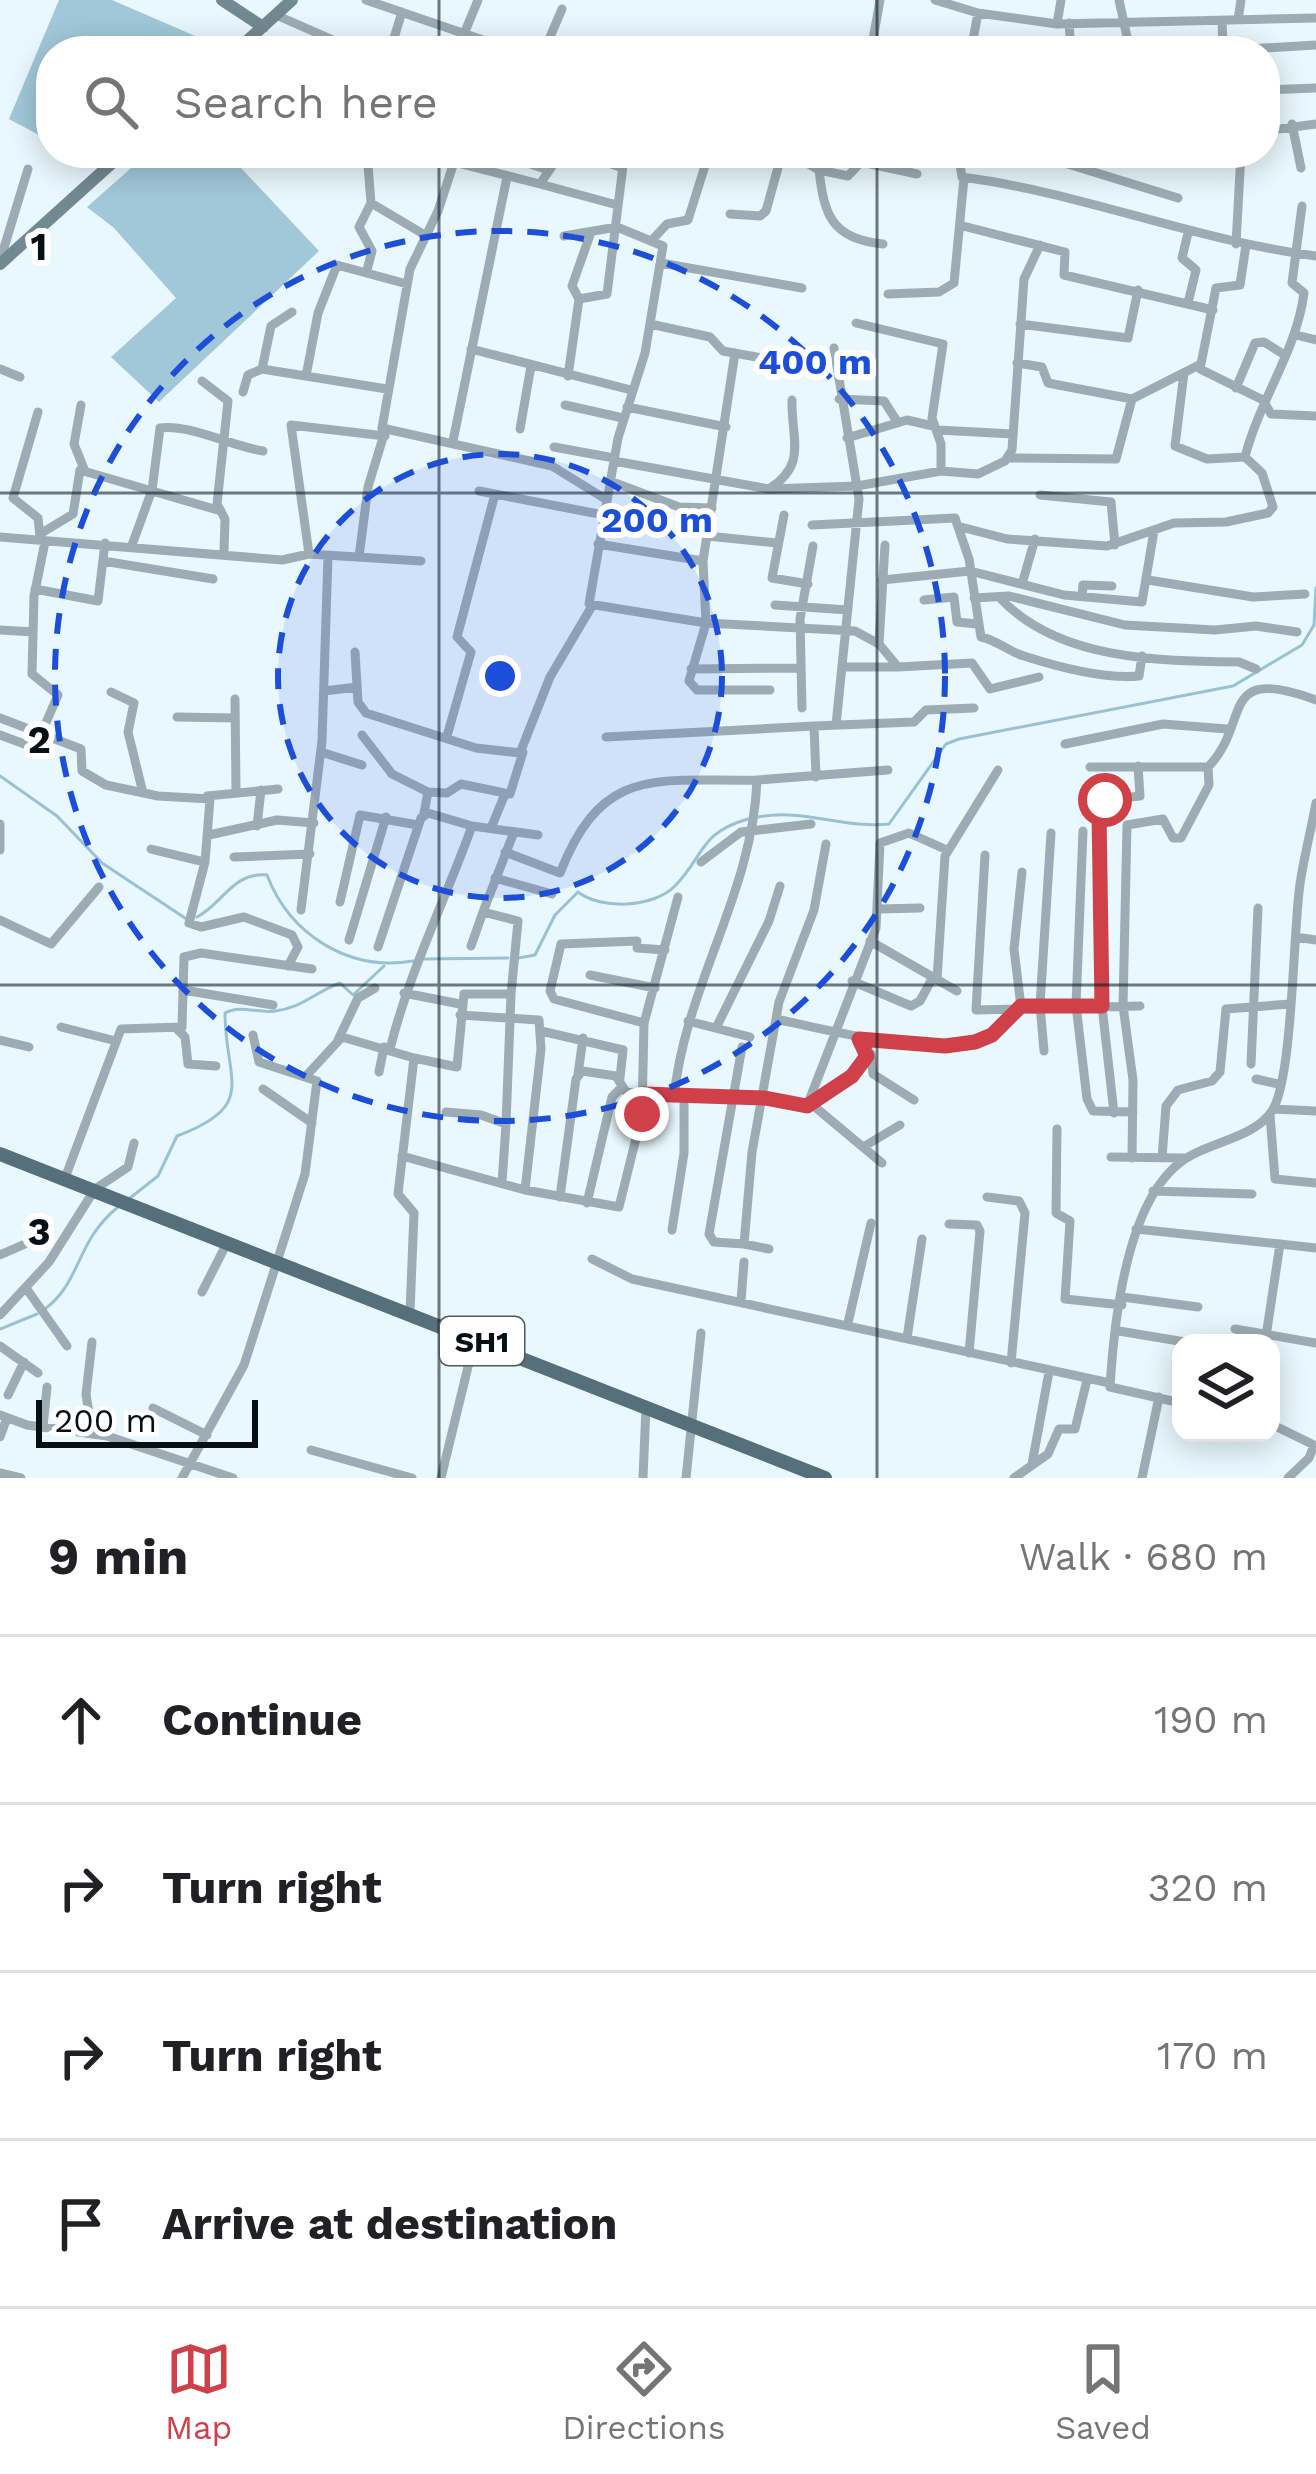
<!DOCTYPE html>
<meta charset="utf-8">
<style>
:root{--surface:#fff;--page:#f2f2f2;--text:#202124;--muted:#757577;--line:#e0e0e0;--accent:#cf4049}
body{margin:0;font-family:"Work Sans",sans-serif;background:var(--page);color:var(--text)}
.controls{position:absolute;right:36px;bottom:36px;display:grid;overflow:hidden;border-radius:24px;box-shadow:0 6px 30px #0003}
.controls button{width:108px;height:108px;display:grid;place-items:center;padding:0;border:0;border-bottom:3px solid var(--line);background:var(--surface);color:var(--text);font:60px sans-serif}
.scale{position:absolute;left:36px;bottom:30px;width:222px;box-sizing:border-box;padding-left:12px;border:6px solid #041015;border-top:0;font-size:33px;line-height:42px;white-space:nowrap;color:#041015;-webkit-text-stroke:9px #fff;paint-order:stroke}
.stop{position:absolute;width:36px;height:36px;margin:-27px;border:9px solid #cf4049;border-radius:50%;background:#fff}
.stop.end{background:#cf4049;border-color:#fff;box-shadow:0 3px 12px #0008}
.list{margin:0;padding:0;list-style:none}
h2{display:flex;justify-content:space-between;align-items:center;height:156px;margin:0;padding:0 48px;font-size:51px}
h2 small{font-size:39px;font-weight:400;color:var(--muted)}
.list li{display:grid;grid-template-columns:78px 1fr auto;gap:36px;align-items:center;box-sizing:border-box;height:168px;padding:0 48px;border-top:3px solid var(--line)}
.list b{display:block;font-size:45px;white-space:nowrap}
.list em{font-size:39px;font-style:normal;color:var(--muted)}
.icon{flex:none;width:66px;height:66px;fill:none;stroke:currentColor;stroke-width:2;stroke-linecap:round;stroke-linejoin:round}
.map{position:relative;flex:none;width:1316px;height:1478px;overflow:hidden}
.search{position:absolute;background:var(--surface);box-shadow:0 6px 30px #0003;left:36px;right:36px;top:36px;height:132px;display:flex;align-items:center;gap:30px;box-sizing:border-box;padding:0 42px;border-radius:48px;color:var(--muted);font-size:45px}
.sheet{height:828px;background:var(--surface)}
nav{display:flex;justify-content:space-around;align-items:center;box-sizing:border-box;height:168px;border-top:3px solid var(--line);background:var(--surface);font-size:33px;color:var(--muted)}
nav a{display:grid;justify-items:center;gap:6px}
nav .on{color:var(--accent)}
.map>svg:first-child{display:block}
.forest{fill:#a1c8d9}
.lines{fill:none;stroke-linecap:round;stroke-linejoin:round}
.stream{stroke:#9ac1d1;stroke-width:3}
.street{stroke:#9dacb3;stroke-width:9}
.secondary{stroke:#738992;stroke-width:12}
.primary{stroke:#55707b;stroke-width:14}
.route{stroke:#cf4049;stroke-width:15}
.grid{fill:none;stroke:#041015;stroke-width:3;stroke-opacity:0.55}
.ring{fill:none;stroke:#1d4ed8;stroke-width:6;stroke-dasharray:21 15}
.labels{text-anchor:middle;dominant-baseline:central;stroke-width:12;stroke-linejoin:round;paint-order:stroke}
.shield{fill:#fff;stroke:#4f585b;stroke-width:3}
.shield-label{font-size:30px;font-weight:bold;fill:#041015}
.grid-label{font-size:39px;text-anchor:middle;font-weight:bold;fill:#041015;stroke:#fff;stroke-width:12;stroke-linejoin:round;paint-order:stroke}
.centre{fill:#1d4ed8;stroke:#fff;stroke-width:6}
.ring-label{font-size:36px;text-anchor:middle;font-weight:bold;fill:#1d4ed8;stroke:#fff;stroke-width:12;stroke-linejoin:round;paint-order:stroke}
</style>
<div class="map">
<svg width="1316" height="1478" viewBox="0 0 1316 1478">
<rect width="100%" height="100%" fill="#e9f8fe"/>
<path class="forest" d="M59,0h53l104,45 -6,6h-159l-1,90 -41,-22z
M148,153h79l92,98 -160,151 -48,-45 65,-59 -62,-70 -27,-21z"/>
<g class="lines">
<path class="stream" d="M0,776l57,40 45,47 86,57
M758,817c45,-9 86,12 131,7l57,-80 13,-5 274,-53 69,-41 12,-20 2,-37
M197,917c26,-13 35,-45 70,-42 23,60 82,97 146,86
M518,958l17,-3 20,-40 23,-23c23,18 75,16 97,-6 30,-31 24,-53 73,-67
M423,959l85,-1
M130,1198l28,-22 19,-40c82,-31 48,-55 48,-123 16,-9 33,1 50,-2 27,-3 42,-20 65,-28l13,12 31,-29
M45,1309c37,-28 30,-67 73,-102
M0,1329l37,-15"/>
<path class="street" d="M366,0l149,51
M935,0l43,13 79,11 259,-6
M1119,0l11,51
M276,15l82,36
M1238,20l3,-20
M1222,21l1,25 6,4 87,-5
M1069,23l2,28
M1057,24l4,-24
M464,34l14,-34
M390,51l12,-39
M544,51l18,-42
M871,51l9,-51
M971,51l7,-38
M1265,90l51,-2
M1292,124l9,44
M1265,131l51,-7
M367,153l4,50 54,32
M457,153l-19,58 -28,58 -28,159 170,38 55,34
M498,153l50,17
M579,153l41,14 9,-14
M790,153l29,17c5,44 12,69 64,74
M958,153l4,24c121,16 232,63 354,79
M1032,153l146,45
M454,162l86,22 21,-31
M819,170l29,6 13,-14 56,12
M540,184l77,21
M730,214l30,2 6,-5 16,-58
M963,226l102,26 -1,23 149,35
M1188,233l-6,25 14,12 -8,33
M564,236l53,-9 46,19 -18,107 -27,85 -29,166 117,19 149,8 24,13 19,23 74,-4 18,26 49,-12
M653,239l14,-15 21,-4 21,-67
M1236,244l5,-91
M1246,245l-6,40 -24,3 -16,81 63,31 8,14 45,2
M0,261l28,-92
M661,263l141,25
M367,270l5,-19 -13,-24 12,-24
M888,294l51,-2 15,-9 10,-105
M579,299l-7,-13 18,-51
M292,312l-21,14 -9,43 125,20
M856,323l87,21 -11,74 9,26v27
M650,324l60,13 13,14 67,12
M1020,324l108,14 10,-48
M1296,335l20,5
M834,348l25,151 -23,226
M471,349l160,41
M735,353l-32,208 3,62 -17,58 8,9h73
M1017,363l25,4 6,16 84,16 67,-34
M0,369l20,8
M1184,373l-9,73 32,13 38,-2
M306,376l12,-63 19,-48 70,19
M568,376l11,-77 28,-5 16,-128
M202,381l26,20 -11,103 8,15 -1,32
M1236,388l19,-45 9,-1 19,12
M243,392l5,-17 14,-6
M839,399l45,2 14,22
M81,405l-7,39 10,25
M565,405l58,13
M627,407l99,20
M38,412l-25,86 25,20 2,19
M520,429l11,-63
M938,430l75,4
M847,438l60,-18 26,6
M453,441l54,-264
M554,447l60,11
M1008,458l108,1 16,-60
M614,461l155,28c39,-25 22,-50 23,-89
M610,481l69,26 33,1
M769,489l88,-3 84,-15 37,3 27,-13 7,-11 12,-171 16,-34
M479,491l125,24
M1040,495l71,7 4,43
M784,515l-12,63 36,6
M812,525l143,-7 14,41 12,78c18,4 28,15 43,19 34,11 81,23 115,20l3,-20
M961,527l46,12 100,7 67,-23 52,-1 42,-9 5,-6 -11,-34 -17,-16c14,-56 52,-107 59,-164l-12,-10 10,-77
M40,534l33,-20 7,-44 141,41
M707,536l70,7
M0,537l282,23 27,-6 112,7
M598,544l105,17
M132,545l20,-55 8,-62c30,-4 71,18 103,23
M309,554l-18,-129 94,11
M359,557l9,-70 17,-56
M103,561l110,18
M882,580l88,-9 94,24 78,7 12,-71
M1148,580l105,17 52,-3
M1022,584l13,-45
M35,589l63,12 7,-58
M1082,596l1,-11 29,1
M999,597c58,63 158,64 240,65l17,7
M974,598l35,-2 116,29 90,5 41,-4 41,6
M924,600l30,-3 3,25 20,2
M775,605l73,5
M0,630l33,2
M879,644l6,-99
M355,652l3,50 8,11 110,35 44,5 30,-76 42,-71
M845,667h53
M691,669l106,-1
M324,691l33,-4
M111,692l23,11 -6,29 15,61
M235,699l1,92
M802,708l-2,-89 13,-73
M177,717l58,1
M0,718l81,31 1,22 24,14 52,11 52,3 -5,63 -16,61 12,4 43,-10 48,18 6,12 -10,19
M814,726l100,-4 12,-12 48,-2
M41,734l17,-39 -26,-21 2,-78 11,-54
M0,735l43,16 5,-15
M362,735l30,39 36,18 -4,21
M447,736l24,-84 -14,-15 38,-143
M606,737l208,-11 2,51
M1065,744l98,-20 64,5
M321,752l41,13
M1090,767h118c44,-44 8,-104 108,-67
M757,780l131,-10
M428,792l19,1 14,-9 49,10 13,-42
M207,796l71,-7
M0,824v26
M257,826l4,-36
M491,828l14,-34
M1083,831l-7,174 11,94 6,12 40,1
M209,835l68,-15 37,3
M151,849l54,13
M505,852l55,21c43,-109 96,-91 197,-93 -4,113 -72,206 -83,317
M985,855l-9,155 164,-4
M234,857l76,-3
M701,862l40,-30 70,-8
M495,878l57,16
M340,902l20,-87 58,10
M878,909l42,-1
M301,910l21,-169 6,-185
M483,912l31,-80
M0,920l51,24 48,-57
M1296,937l20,3
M349,940l37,-123
M637,941l-76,3 -11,47 4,8 90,24
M870,941l87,50
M471,946l12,-34 35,9 -7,73
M378,947l43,-129 7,-5 44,13
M637,948l28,2
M590,975l65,13
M937,979l8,-123 53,-86
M852,981l59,25 9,-5 13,-24
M183,990l90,15
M404,993l56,11
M1021,1007l-7,-58 8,-77
M460,1015l79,5 2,29 -16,141
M776,1019c46,10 171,42 211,19 10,-6 17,-19 25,-28
M688,1021l62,16
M61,1027l55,14
M716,1028l53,-107 11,-35
M178,1030l7,7 3,27 28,2
M541,1031l82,19 -3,28
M859,1039l8,17 -15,20 -43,26 73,61
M0,1040l29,7
M338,1040l20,-42 17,-10
M742,1047l-33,187 5,8 30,2
M390,1049c19,-77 55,-148 82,-223l66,9
M1044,1051l-4,-46 11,-172
M871,1054l2,20 41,26
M414,1058l43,9 7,-73h47l-5,130
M1251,1064l7,-156
M379,1072l5,-25
M578,1074l5,-36
M306,1076l36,-39 72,21 -16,136 16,19 -4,99
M1256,1079l22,5
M263,1089l49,34
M684,1098h81l42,8 69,-178 4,-85 29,-10 38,17
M1273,1109l43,2
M446,1112l35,3 25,9 -4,59
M1114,1113l-12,-107 -3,-200 6,-6 35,-4 -2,-30
M1270,1115l5,64 41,4
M1057,1129l-1,84 14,8 -5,78 57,6
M863,1147l37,-22
M402,1156l123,34 94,17 23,-93 2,-91 34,-126
M1111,1157l72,1
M1132,1158l1,-78 -10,-74 4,-181 36,-6 10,19h8l28,-53 -1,-18
M1162,1158l4,-52 12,-16 34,-9 8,-9 6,-63 64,-5
M65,1178l56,-149 61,-2 2,-70 17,-4 111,16
M1153,1191l99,3
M560,1197l16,-118 6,-8 34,5 10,16 58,6v55l-12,77
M987,1197l32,4 6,12 -14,150
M587,1203l25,-106 9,-9
M949,1224l28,1 3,6 -11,122
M1136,1229l144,15 -15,99
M1280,1244l36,4
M769,1249l-25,-5 8,-92 27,-150 35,-92 12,-66
M0,1255l25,-11
M592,1259l40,20 478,104
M26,1288l41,58
M202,1292l25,-49
M1122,1297l76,10
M741,1301l3,-39
M0,1315l49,-53 46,-73 33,-22 6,-24
M848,1323l23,-100
M1235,1329l81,14
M1119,1331l72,12
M907,1338l15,-99
M0,1346l38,27
M8,1395l16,-33
M1181,1403l-71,-16c4,-66 16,-189 75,-228 25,-17 69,-21 87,-48 21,-32 21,-181 28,-227 4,-27 11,-54 16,-81
M153,1408l54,27
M0,1415l27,10 80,11 126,42
M1271,1424l43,21 -5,13 -21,20
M43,1427l4,-40
M92,1434l-6,-40 6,-52
M0,1437l7,-19
M311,1450l101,28
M1032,1464l17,-92
M0,1473l21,5
M182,1478l62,-113 61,-191 12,-93 -58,-19 -6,-27
M441,1478l34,-140
M643,1478l3,-71
M686,1478l15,-145
M1014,1478l34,-24 11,-25h16l12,-49
M1142,1478l17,-81"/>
<path class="secondary" d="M222,0l41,27
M236,51l56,-51
M0,264l123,-111"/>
<path class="primary" d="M0,1154l825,324"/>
</g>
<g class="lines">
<path class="route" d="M642,1114l1,-20 122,4 42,8 45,-30 15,-20 -8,-17 86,7 30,-4 17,-7 29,-29h81l-3,-193 6,-13"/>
</g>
<path class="grid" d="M439,0v51M877,0v51M439,153v1325M877,153v1325M0,493h1316M0,985h1316"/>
<circle cx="500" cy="676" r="222" fill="#1d4ed8" fill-opacity=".12"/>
<g class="ring">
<circle cx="500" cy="676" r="222"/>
<circle cx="500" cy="676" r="445"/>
</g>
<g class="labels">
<rect class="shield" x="440" y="1317" width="84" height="48" rx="9"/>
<g class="shield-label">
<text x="482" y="1341">SH1</text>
</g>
</g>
<g class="grid-label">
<text x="39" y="260">1</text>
<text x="39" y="753">2</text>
<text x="39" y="1245">3</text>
</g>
<circle cx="500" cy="676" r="18" class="centre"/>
<g class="ring-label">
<text x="815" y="374">400 m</text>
<text x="657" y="532">200 m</text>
</g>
</svg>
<div class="controls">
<button><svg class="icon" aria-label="layers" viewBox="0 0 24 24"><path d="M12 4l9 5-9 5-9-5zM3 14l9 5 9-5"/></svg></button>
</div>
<div class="scale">200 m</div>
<div class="stop" style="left:1105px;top:800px"></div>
<div class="stop end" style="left:642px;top:1114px"></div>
<div class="search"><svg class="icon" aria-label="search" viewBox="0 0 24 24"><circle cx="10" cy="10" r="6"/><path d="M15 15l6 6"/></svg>Search here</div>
</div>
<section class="sheet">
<h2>9 min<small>Walk · 680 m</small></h2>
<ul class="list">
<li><svg class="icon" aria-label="ahead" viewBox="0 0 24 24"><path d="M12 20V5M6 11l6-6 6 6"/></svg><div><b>Continue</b></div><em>190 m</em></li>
<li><svg class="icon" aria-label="right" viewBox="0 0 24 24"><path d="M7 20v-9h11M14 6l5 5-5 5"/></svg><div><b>Turn right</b></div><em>320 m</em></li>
<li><svg class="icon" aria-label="right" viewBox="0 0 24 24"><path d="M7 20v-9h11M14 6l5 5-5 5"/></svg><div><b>Turn right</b></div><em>170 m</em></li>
<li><svg class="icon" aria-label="arrive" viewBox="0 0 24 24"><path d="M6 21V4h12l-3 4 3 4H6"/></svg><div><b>Arrive at destination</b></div></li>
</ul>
</section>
<nav>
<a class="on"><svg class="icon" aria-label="map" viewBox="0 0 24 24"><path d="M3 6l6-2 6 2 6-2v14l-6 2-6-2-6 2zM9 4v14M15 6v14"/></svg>Map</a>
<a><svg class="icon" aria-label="directions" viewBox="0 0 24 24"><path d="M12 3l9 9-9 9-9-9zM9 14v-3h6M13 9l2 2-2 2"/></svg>Directions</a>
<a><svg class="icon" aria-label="saved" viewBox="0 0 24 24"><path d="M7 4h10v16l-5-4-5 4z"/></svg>Saved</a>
</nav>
